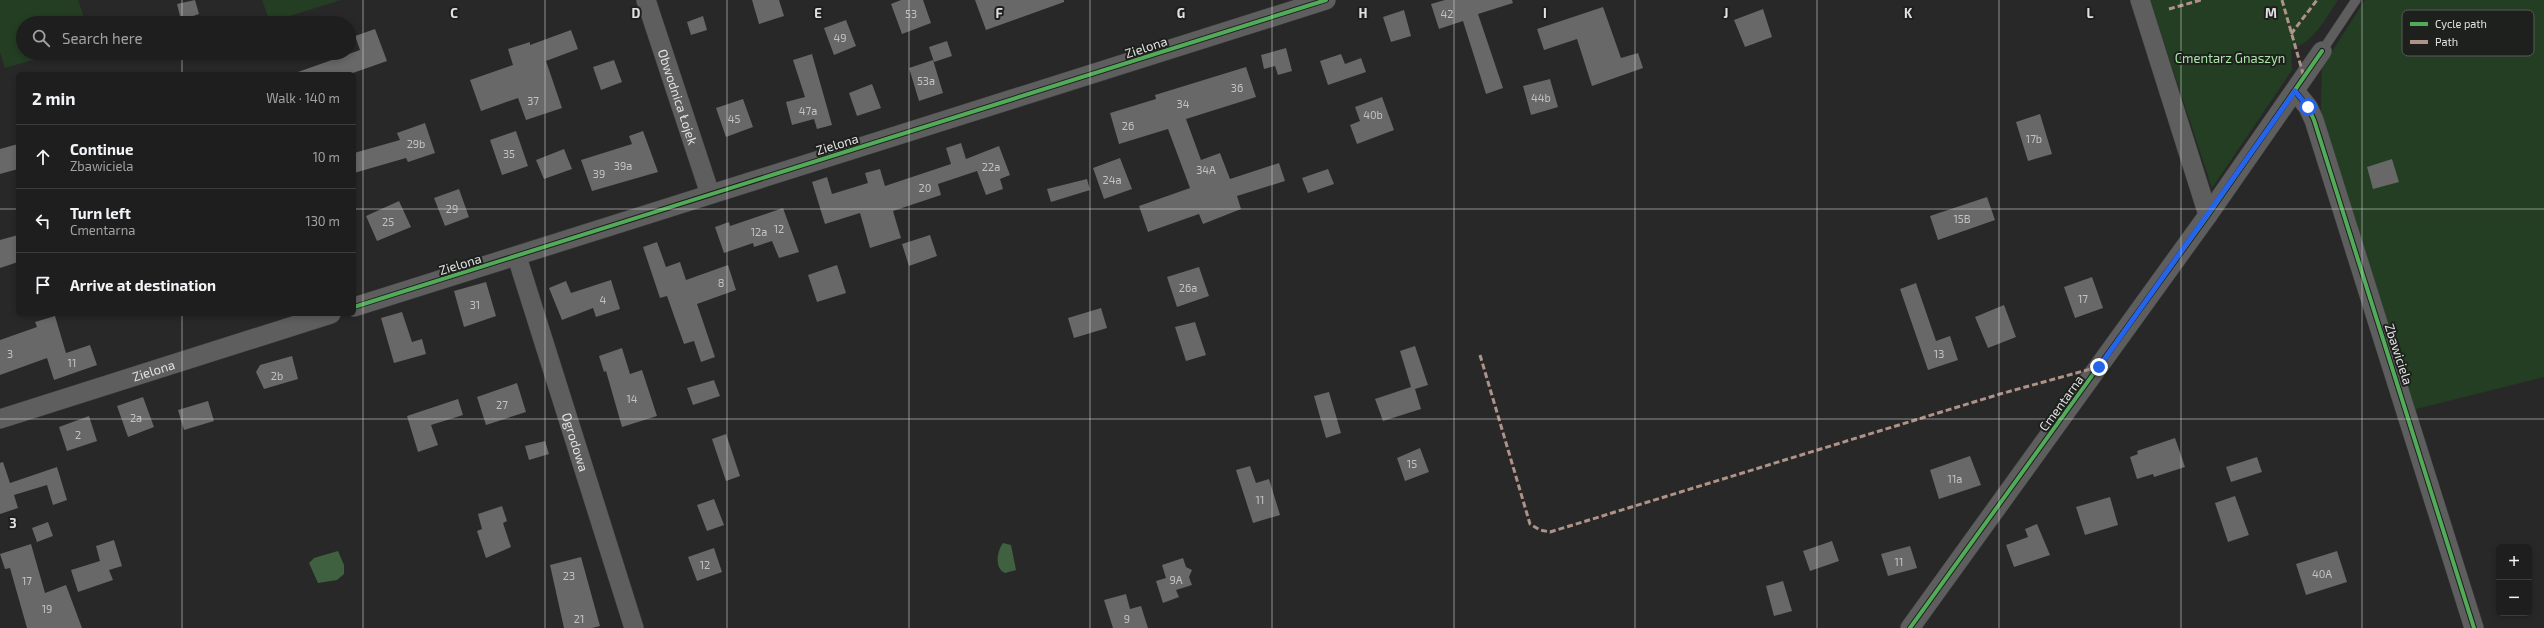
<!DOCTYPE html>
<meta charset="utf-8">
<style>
:root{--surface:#1e1e1e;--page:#262727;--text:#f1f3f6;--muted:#a1a2a4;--line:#3c3c3c}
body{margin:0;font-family:"Exo 2",sans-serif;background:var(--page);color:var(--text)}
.controls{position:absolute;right:12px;bottom:12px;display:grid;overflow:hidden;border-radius:6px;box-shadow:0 2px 6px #0003}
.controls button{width:36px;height:36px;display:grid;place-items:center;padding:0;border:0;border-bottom:1px solid var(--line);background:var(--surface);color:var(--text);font:20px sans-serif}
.stop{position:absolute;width:12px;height:12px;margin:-9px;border:3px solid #2563eb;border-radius:50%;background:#fff}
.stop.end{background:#2563eb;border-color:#fff;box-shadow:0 1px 4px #0008}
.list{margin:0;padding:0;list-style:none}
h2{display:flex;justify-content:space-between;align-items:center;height:52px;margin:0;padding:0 16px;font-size:17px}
h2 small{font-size:13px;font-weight:400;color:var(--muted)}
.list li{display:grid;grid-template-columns:26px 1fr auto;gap:12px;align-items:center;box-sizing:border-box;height:64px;padding:0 16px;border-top:1px solid var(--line)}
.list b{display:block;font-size:15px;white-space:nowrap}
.list p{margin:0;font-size:13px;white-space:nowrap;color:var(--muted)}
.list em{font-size:13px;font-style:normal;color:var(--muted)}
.icon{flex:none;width:22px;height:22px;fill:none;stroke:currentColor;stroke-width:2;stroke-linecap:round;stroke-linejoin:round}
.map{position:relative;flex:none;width:2544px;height:628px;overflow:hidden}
.search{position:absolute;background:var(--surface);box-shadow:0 2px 6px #0003;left:16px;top:16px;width:340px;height:44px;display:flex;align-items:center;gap:10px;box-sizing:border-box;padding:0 14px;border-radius:22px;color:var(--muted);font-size:15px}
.panel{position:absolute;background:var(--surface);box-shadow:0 2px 6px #0003;left:16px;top:72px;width:340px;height:244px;border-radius:6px}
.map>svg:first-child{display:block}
.green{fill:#233e23}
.water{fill:#406140}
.building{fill:#676867}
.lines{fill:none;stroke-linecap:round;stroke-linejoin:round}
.lane-casing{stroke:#424342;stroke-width:10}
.street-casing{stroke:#424342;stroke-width:20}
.lane{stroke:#5e5e5e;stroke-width:9}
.street{stroke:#5e5e5e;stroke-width:19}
.quiet{stroke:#af9288;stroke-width:3;stroke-dasharray:6 3;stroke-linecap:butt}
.cycleway-casing{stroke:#1e201e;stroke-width:6}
.cycleway{stroke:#51ab58;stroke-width:4}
.route{stroke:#2563eb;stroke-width:5}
.grid{fill:none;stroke:#e0e1e0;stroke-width:1;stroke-opacity:0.55}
.labels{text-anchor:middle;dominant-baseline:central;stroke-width:4;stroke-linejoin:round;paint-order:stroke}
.number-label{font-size:11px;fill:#c2c3c2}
.street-label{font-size:13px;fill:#e0e1e0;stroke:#1e201e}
.park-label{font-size:13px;fill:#aae6a8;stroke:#1e201e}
.key{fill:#1e201e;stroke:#585a58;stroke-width:1}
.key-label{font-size:11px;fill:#e0e1e0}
.grid-label{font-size:13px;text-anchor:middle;font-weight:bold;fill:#e0e1e0;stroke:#1e201e;stroke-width:4;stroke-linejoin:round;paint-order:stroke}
</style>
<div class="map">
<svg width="2544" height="628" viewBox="0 0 2544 628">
<rect width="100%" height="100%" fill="#282828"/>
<path class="green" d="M0,0h78l8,23h-63v30h34l-52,15 -5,-16z
M262,0h79l-71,22z
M2150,0h188c-14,21 -23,40 -47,50l1,20 -80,118z
M2365,0h179v377l-132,33 -92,-271 2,-72z"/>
<path class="water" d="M1003,543l8,2 5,25 -11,3c-11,-5 -8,-22 -2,-30z
M338,551l6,14v9l-7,6 -19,3 -9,-20 5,-5z"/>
<path class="building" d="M195,0l4,14 -18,6 -4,-16z
M752,0h27l5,16 -25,8z
M901,0h22l8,23 -29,11 -11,-30z
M975,0h89v2l-78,28z
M1445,0h67l1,3 -35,11 25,74 -17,6 -23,-73 -24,8 -8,-25z
M1603,7l18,51 17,-5 5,15 -51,18 -15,-47 -33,11 -7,-21z
M1763,9l9,28 -27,10 -11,-27z
M1404,10l7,26 -20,6 -8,-25z
M703,16l4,14 -16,5 -4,-13z
M846,20l10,26 -22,9 -10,-27z
M375,29l12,32 -37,13h-52v-2l62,-22 -5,-14z
M571,30l7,19 -32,12 16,47 -36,12 -8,-22 -37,13 -11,-31 43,-15 -5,-16 22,-7v3z
M947,41l5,15 -18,6 -5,-15z
M1286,48l6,23 -14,4 -3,-9 -11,3 -3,-14z
M812,54l20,71 -15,4 -3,-10 -22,6 -6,-23 19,-5 -12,-37z
M1341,54l4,10 16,-6 5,14 -38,13 -8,-24z
M614,60l8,22 -21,8 -8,-23z
M933,60l10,33 -24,8 -10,-33z
M1246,67l10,30 -70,22 15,41 19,-7 10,26 49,-16 6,18 -48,15 4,13 -38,15 -4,-10 -51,18 -9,-26 51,-18 -22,-59 -49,15 -9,-31 46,-14 -1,-4z
M1550,79l8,28 -27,8 -8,-29z
M872,84l9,24 -24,8 -8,-23z
M1382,97l12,33 -37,14 -7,-19 10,-4 -5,-14z
M743,99l10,28 -27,10 -10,-29z
M2040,114l12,40 -24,7 -12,-39z
M425,123l10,30 -27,9 -2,-4 -52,15v-20l46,-13 -3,-7z
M516,131l12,35 -26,9 -12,-35z
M643,131l15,41 -66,19 -11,-31 51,-16 -3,-8z
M961,143l5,16 33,-13 11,29 -10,4 3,10 -17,6 -9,-24 -39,13 3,11 -48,16 8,27 -31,10 -10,-35 -35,11 -13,-42 15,-5 5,17 36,-11 -3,-10 15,-4 5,17 66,-22 -5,-16z
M18,144v25l-18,5v-25z
M564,149l8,20 -28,10 -8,-19z
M1120,158l12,31 -28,10 -11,-31z
M2392,159l7,23 -26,7 -6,-22z
M1328,169l6,15 -26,9 -6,-15z
M1087,179l3,11 -39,12 -4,-13z
M459,189l10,28 -24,9 -11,-28z
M1987,197l8,23 -57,20 -8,-24z
M399,201l12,26 -34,14 -11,-25z
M783,208l16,44 -20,6 -7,-17 -18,6 -1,-4 -29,10 -9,-26 14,-5 1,4z
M18,235v27l-18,6v-28z
M930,235l7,21 -28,10 -7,-22z
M657,242l9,25 14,-5 6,18 42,-15 8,25 -39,14 18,53 -14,5 -7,-21 -10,3 -17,-48 -7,2 -17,-51z
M837,265l9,28 -29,9 -9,-27z
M1199,267l10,29 -32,11 -10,-30z
M2092,277l11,31 -28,10 -11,-31z
M611,280l9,29 -24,8 -3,-9 -31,12 -13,-32 17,-7 5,12z
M486,282l10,34 -32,11 -10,-36z
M1916,283l20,58 14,-5 8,24 -30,10 -28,-81z
M2004,305l12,32 -28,11 -13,-31z
M1101,308l6,20 -33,10 -6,-20z
M402,312l10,30 10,-3 4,15 -32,9 -13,-45z
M55,316l11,37 24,-8 7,20 -43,15 -7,-22 -47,17v-35l37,-13 -2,-5z
M1195,322l11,33 -20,6 -11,-34z
M1415,346l13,39 -13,4 6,20 -38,12 -8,-22 36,-12 -11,-36z
M622,348l8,26 12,-4 15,46 -35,11 -16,-56 -2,1 -5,-16z
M292,356l6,23 -34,10 -8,-17 4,-7z
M714,380l6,16 -27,9 -6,-17z
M517,383l9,29 -40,13 -9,-28z
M1329,392l12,41 -15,5 -12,-42z
M143,397l11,30 -26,10 -11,-31z
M458,399l5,16 -32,10 7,20 -20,7 -11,-36z
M208,401l6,20 -30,9 -6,-20z
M89,416l8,25 -30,10 -8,-24z
M726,434l14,42 -14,5 -14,-42z
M2175,438l10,29 -31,10 -1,-3 -16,5 -7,-22 8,-3 -1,-3z
M545,441l4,13 -20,6 -4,-14z
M1420,448l9,24 -24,9 -8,-23z
M1970,456l11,29 -42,14 -9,-29z
M2257,457l5,15 -31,10 -5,-15z
M3,462l7,21 47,-16 10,33 -14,5 -6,-20 -33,10 4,13 -18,6v-51z
M1250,466l6,17 13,-4 11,36 -27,8 -17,-53z
M2235,496l14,39 -21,7 -13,-39z
M2110,497l8,28 -33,10 -9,-28z
M714,499l10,26 -17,6 -10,-26z
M502,506l5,15 -4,2 8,24 -25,11 -9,-27 5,-2 -4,-15z
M48,522l5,14 -16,6 -5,-14z
M2037,524l13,31 -36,12 -8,-22 22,-8 -3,-8z
M114,540l8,26 -13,4 4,10 -35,12 -7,-22 29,-9 -4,-15z
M1832,541l7,20 -29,10 -7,-20z
M31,544l14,49 21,-8 16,43h-55l-17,-60 -5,1 -5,-15z
M1910,546l7,22 -29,8 -7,-22z
M714,548l8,24 -25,9 -9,-24z
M2337,551l10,31 -41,13 -10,-31z
M581,557l19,69 -8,2h-28l-14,-63z
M1183,558l3,9 6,3 -3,7 3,8 -16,5 3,7 -16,6 -7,-22 10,-3 -4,-13z
M1783,581l9,30 -18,5 -8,-30z
M1126,594l4,15 11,-3 7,22h-35l-9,-28z"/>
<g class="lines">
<g class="lane-casing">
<path id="lane" d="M2322,51l34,-51"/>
</g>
<g class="street-casing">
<g id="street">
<path id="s1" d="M646,0l64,194"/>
<path d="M2140,0l68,215"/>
<path d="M2295,91l13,16 6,13 160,508"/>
<path id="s2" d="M517,257l117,371"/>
<path d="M354,307l972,-307"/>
<path id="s3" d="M0,419l331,-105"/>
<path d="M1910,628l298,-413 114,-164"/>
</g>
</g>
<use href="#lane" class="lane"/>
<use href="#street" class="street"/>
<path class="quiet" d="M2282,0l22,77
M2169,9l32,-9
M2291,34l26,-34
M1480,355l50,169 10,6 10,2 450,-138 98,-27"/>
<g class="cycleway-casing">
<path id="cycleway" d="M2295,91l13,16 6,13 160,508
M354,307l972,-307
M1910,628l298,-413 114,-164"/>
</g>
<use href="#cycleway" class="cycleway"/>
</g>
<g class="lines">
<path class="route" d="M2099,367l196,-276 13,16"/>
</g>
<path class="grid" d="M182,0v23M363,0v628M545,0v628M727,0v628M909,0v628M1090,0v628M1272,0v628M1454,0v628M1635,0v628M1817,0v628M1999,0v628M2181,0v628M2362,0v628M182,53v21M0,209h18M354,209h2190M182,314v314M0,419h2544"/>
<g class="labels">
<g class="number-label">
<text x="911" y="13">53</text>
<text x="1447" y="13">42</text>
<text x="840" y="37">49</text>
<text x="926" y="80">53a</text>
<text x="1237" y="87">36</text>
<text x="1541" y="97">44b</text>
<text x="533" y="100">37</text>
<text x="1183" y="103">34</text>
<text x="808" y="110">47a</text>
<text x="1373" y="114">40b</text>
<text x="734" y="118">45</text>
<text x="1128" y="125">26</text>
<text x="2034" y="138">17b</text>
<text x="416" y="143">29b</text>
<text x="509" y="153">35</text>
<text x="623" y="165">39a</text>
<text x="991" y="166">22a</text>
<text x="1206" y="169">34A</text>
<text x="599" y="173">39</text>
<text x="1112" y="179">24a</text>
<text x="925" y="187">20</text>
<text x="452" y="208">29</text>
<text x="1962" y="218">15B</text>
<text x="388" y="221">25</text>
<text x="779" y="228">12</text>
<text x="759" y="231">12a</text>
<text x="721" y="282">8</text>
<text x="1188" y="287">26a</text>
<text x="2083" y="298">17</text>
<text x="603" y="299">4</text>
<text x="475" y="304">31</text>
<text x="10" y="353">3</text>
<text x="1939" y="353">13</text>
<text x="72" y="362">11</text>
<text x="277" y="375">2b</text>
<text x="632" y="398">14</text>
<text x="502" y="404">27</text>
<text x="136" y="417">2a</text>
<text x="78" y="434">2</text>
<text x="1412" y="463">15</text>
<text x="1955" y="478">11a</text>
<text x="1260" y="499">11</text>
<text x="1899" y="561">11</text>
<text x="705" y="564">12</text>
<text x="2322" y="573">40A</text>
<text x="569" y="575">23</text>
<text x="1176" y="579">9A</text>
<text x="27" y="580">17</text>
<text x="47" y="608">19</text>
<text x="579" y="618">21</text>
<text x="1127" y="618">9</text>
</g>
<g class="street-label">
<text transform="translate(1146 47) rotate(-18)">Zielona</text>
<text stroke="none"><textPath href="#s1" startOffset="102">Obwodnica Łojek</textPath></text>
<text transform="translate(837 144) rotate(-17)">Zielona</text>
<text transform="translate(460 264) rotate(-17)">Zielona</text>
<text transform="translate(2399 354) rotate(72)">Zbawiciela</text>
<text stroke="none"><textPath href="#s3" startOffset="161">Zielona</textPath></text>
<text transform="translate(2061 403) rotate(-54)">Cmentarna</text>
<text stroke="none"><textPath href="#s2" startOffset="194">Ogrodowa</textPath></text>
</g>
<g class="park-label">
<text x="2230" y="58">Cmentarz Gnaszyn</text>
</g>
</g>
<rect x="2402" y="10" width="132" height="46" rx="6" class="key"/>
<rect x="2410" y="22" width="18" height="4" fill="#51ab58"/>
<rect x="2410" y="40" width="18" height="4" fill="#af9288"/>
<g class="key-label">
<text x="2435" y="28">Cycle path</text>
<text x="2435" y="46">Path</text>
</g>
<g class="grid-label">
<text x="454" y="18">C</text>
<text x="636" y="18">D</text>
<text x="818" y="18">E</text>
<text x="999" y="18">F</text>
<text x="1181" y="18">G</text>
<text x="1363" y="18">H</text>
<text x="1545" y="18">I</text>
<text x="1726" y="18">J</text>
<text x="1908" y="18">K</text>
<text x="2090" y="18">L</text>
<text x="2271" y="18">M</text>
<text x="13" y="528">3</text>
</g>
</svg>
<div class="controls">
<button>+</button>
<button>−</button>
</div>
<div class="stop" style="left:2308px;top:107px"></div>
<div class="stop end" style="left:2099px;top:367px"></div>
<div class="search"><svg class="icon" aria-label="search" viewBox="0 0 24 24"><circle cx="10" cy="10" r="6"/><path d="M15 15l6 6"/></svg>Search here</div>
<section class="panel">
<h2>2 min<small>Walk · 140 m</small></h2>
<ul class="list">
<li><svg class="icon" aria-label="ahead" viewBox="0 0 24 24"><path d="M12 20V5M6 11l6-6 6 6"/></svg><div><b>Continue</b><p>Zbawiciela</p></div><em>10 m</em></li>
<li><svg class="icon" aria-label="left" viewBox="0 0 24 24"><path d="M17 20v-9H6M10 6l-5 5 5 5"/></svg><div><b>Turn left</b><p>Cmentarna</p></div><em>130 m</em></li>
<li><svg class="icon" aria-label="arrive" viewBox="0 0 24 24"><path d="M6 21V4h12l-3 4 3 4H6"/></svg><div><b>Arrive at destination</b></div></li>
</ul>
</section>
</div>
